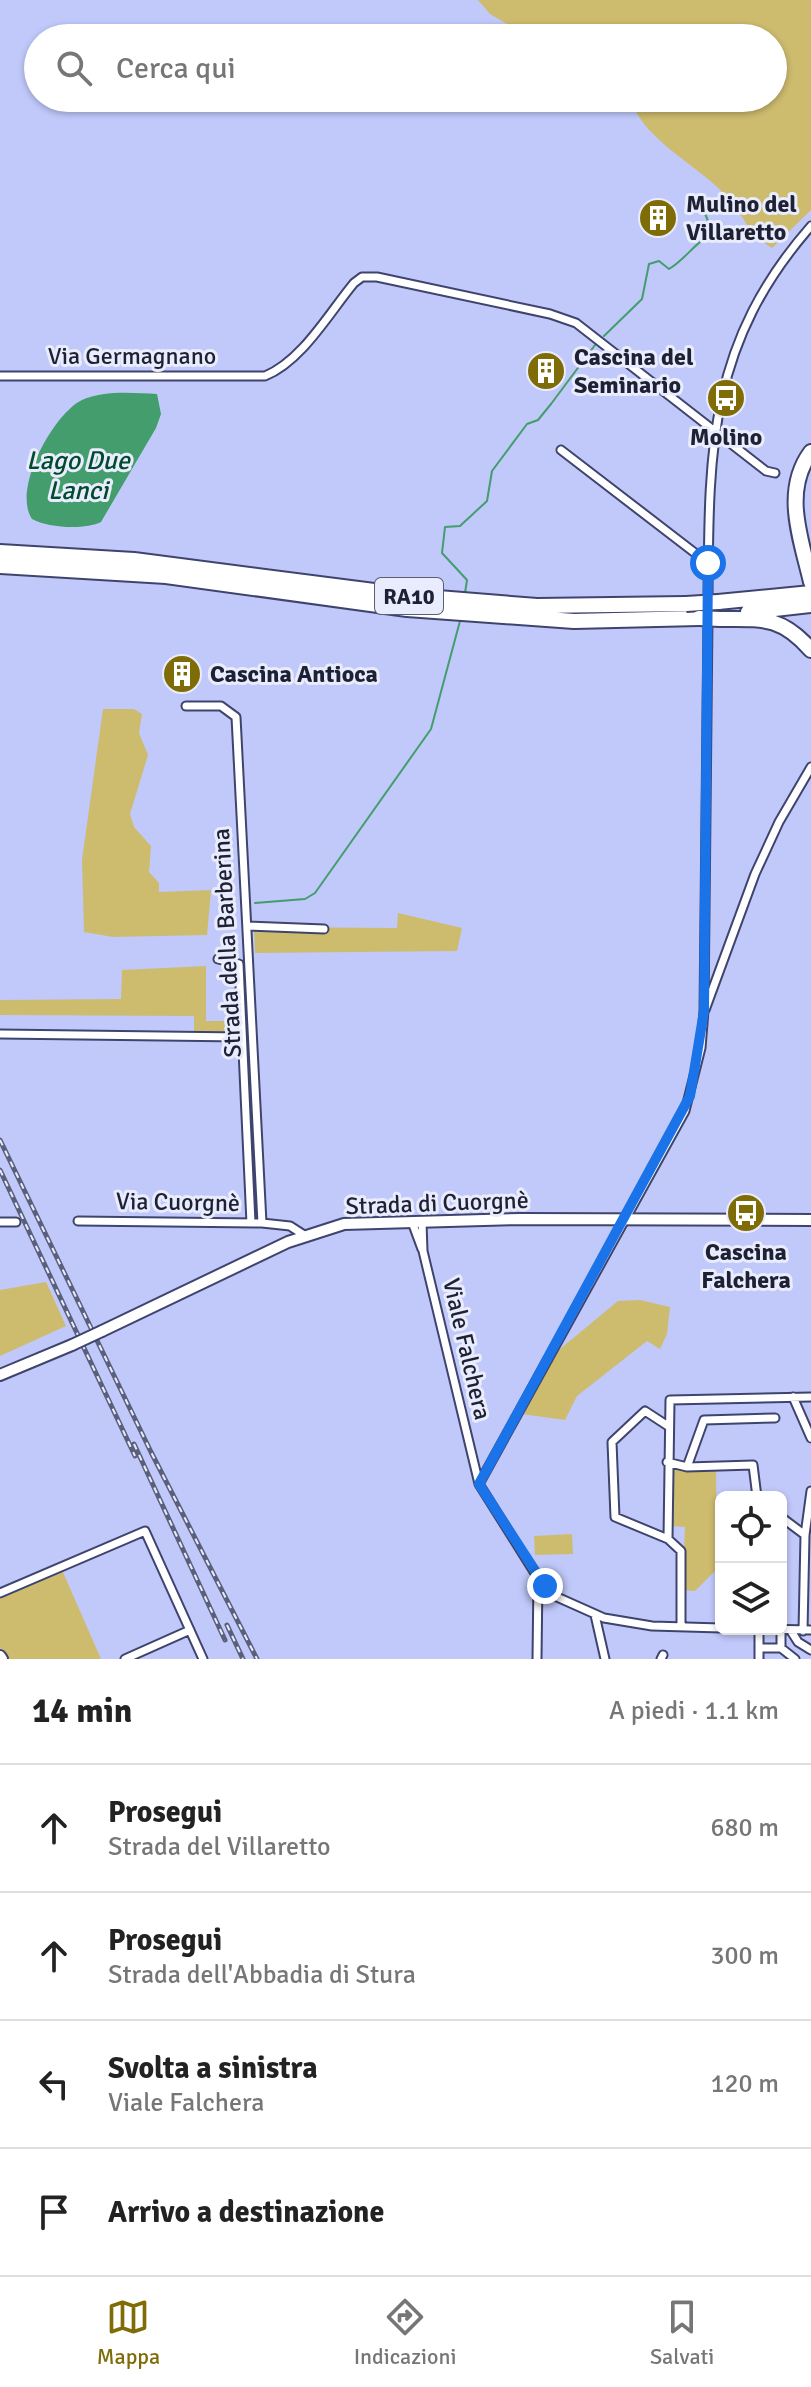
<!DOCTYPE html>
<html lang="it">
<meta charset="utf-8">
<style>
:root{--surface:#fff;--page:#f6f6f6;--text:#222;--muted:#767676;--line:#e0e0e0;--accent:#7f6c06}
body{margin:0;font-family:Signika,sans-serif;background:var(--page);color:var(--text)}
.controls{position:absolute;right:24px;bottom:24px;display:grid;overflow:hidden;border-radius:12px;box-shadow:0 2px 6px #0004}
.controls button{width:72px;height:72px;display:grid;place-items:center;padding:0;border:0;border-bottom:2px solid var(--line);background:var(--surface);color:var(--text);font:40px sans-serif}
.stop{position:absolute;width:24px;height:24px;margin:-18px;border:6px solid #1a73e8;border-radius:50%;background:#fff}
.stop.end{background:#1a73e8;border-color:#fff;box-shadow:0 2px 8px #0008}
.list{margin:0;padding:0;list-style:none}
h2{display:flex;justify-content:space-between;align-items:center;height:104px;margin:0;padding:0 32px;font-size:34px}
h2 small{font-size:26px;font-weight:400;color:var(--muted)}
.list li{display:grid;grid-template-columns:52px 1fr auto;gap:24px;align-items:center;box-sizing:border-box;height:128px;padding:0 32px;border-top:2px solid var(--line)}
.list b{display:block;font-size:30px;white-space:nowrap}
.list p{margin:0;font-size:26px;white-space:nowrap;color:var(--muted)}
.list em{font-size:26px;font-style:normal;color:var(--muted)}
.icon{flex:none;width:44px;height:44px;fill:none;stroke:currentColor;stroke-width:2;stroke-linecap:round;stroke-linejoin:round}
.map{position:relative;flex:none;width:811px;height:1659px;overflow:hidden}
.search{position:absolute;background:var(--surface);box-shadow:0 2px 6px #0004;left:24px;right:24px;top:24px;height:88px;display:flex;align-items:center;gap:20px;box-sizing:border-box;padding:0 28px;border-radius:44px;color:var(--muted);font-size:30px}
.sheet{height:616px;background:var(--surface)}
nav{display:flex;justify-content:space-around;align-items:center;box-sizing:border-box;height:112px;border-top:2px solid var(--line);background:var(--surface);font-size:22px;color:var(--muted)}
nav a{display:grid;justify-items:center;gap:4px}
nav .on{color:var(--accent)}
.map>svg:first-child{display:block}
.green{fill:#cdbb6e}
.water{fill:#439d6c}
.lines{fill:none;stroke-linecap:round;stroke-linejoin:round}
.stream{stroke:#439d6c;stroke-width:2}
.street-casing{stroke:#3e446d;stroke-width:11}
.secondary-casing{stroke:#3e446d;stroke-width:14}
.highway-casing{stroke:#3e446d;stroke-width:18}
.street{stroke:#fff;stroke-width:7}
.secondary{stroke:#fff;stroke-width:10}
.highway{stroke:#fff;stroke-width:14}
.rail-casing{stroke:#5a5f7c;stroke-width:5}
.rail{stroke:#e9ecfc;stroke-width:2;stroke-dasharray:6;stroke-linecap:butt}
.secondary-bridge-casing{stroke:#3e446d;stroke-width:14;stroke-linecap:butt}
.highway-bridge-casing{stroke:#3e446d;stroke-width:18;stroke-linecap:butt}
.secondary-bridge{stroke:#fff;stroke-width:10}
.highway-bridge{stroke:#fff;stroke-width:14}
.route{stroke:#1a73e8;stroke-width:10}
.labels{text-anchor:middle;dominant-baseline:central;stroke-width:6;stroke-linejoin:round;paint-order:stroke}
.shield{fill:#e9ecfc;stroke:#5b5e6f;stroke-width:2}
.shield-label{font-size:22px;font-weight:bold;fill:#1e2133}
.poi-label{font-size:24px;font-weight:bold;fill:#1e2133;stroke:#e9ecfc;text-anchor:start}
.street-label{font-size:24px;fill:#1e2133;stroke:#e9ecfc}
.water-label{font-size:26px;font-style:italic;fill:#004b2b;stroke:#e9ecfc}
</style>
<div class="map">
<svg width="811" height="1659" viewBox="0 0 811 1659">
<rect width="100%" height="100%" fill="#c0c9fa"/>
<path class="green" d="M478,0h333v210l-39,38c-27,-17 -25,-29 -44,-50 -30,-34 -84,-56 -98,-100h143v-60h-242l-41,-24z
M103,709h31l8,5 -3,19 9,22 -18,59 4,13 17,19 -2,26 10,11v9l52,-2 -4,45 -94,2 -29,-5 -2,-72z
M398,913l64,15 -5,23 -202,2 -1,-26 143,1z
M206,966v55h33v12l-45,1v-18l-194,-1v-15l121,-1 1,-29z
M46,1282l20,44 -66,30v-66z
M640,1300l30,7 -3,27 -7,15 -13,-8 -70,55 -12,24 -43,-6 26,-55 70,-58z
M716,1469l1,100 -22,22 -13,-1 3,-63 -14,-1 -1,-56z
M572,1534l1,20 -38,1 -1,-19z
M62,1570l39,89h-96l-5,-12v-49z"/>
<path class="water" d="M157,394l4,20 -5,14 -55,94c-16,8 -53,6 -69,-3 -20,-29 21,-105 50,-119 22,-10 52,-7 75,-6z"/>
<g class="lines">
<path class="stream" d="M604,336l38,-37 7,-35 10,-3 10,8c17,-10 26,-27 44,-36l-12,-29
M465,593l2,-13 -25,-27 3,-26 15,-1 27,-25 5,-30 35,-47 11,-4 13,-16 44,-59
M255,903l50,-4 10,-6 116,-164 29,-108"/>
<g class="street-casing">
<path id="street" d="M0,376h265c37,-15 64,-63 89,-93l8,-6h15l173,37 26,9 190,148 9,2
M561,450l147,113
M708,602c1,-150 -1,-257 103,-376
M186,706h35l15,11 26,506
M247,926l77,3
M218,959l21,5 12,259
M705,1010l50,-136 24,-52 32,-55
M0,1034l242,3
M78,1221l184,2 28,3 14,9
M0,1222h16
M412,1222l10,27
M422,1222l1,29 56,233 59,94 19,19 47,21 48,8 69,2
M793,1397l18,41
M668,1426l-23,-15 -33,31 3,75 53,22 13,12v76
M667,1462l20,5 17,-47 71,-2
M687,1467l66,-2 4,32
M479,1484l206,-373 16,-63 3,-37 4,-393
M781,1517l24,18
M668,1539l2,-139 141,-3
M0,1593l145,-62 58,128
M595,1615l10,44
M756,1629l55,1
M791,1631l7,11 13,8
M803,1631l2,-96 6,-44
M759,1648h22v-18
M781,1648l14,11
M125,1659l65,-29
M537,1659l1,-81
M661,1659l2,-4
M759,1659v-30"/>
</g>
<g class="secondary-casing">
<path id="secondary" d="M102,1331l186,-89 56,-18 176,-5 291,1
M0,1375l72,-30
M0,1656l2,3"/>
</g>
<g class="highway-casing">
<path id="highway" d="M811,452c-29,39 -10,87 0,130
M0,552l134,8 279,36 124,10 149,-2
M0,566l166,10 241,33 167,12 125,-3
M718,602l93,-9
M748,612l63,-7
M720,619c43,0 61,-3 91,31"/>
</g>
<use href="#street" class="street"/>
<use href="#secondary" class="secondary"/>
<use href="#highway" class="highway"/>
<g class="rail-casing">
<path id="rail" d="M0,1140l151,312 106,207
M0,1170l135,286
M134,1444l91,196
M227,1625l16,34"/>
</g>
<use href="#rail" class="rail"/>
<g class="secondary-bridge-casing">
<path id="secondary-bridge" d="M72,1345l30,-14"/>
</g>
<g class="highway-bridge-casing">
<path id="highway-bridge" d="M686,604l32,-2
M699,618l21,1"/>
</g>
<use href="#secondary-bridge" class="secondary-bridge"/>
<use href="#highway-bridge" class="highway-bridge"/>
</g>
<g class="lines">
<path class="route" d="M545,1586l-66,-102 211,-388 14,-85 4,-448"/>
</g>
<defs>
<g id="building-disc" transform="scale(2)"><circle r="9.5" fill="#7f6c06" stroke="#e9ecfc"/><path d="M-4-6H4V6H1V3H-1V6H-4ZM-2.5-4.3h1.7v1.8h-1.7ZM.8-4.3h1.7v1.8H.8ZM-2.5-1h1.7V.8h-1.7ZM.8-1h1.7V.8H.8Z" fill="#fff"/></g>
<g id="bus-disc" transform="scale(2)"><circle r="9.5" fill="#7f6c06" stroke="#e9ecfc"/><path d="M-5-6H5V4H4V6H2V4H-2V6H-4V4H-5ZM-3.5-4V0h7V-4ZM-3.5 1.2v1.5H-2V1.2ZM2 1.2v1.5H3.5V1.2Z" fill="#fff"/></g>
</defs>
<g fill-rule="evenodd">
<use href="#building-disc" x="658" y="218"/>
<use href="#building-disc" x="546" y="371"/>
<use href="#bus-disc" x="726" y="398"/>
<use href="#building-disc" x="182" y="674"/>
<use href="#bus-disc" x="746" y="1213"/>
</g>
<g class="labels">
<rect class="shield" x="375" y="578" width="68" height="36" rx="6"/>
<g class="shield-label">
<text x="409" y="596">RA10</text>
</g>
<g class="poi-label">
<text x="686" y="204">Mulino del<tspan x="686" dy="28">Villaretto</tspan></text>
<text x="574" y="357">Cascina del<tspan x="574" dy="28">Seminario</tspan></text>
<text x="726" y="437" text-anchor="middle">Molino</text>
<text x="210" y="674">Cascina Antioca</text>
<text x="746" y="1252" text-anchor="middle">Cascina<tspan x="746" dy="28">Falchera</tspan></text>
</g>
<g class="street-label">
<text x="132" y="356">Via Germagnano</text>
<text transform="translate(227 943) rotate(-93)">Strada della Barberina</text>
<text transform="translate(178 1202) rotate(1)">Via Cuorgnè</text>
<text transform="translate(437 1203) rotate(-2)">Strada di Cuorgnè</text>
<text transform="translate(467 1349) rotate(77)">Viale Falchera</text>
</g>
<g class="water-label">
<text x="78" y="461">Lago Due<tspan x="78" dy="30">Lanci</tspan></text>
</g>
</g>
</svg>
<div class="controls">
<button><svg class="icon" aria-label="locate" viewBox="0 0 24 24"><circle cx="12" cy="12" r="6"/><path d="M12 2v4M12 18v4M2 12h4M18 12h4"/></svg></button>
<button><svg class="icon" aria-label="layers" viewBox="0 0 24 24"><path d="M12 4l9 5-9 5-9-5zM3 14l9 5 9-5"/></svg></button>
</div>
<div class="stop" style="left:708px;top:563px"></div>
<div class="stop end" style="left:545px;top:1586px"></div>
<div class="search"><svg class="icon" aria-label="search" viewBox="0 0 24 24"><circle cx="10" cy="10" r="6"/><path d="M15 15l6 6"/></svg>Cerca qui</div>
</div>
<section class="sheet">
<h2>14 min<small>A piedi · 1.1 km</small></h2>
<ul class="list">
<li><svg class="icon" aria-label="ahead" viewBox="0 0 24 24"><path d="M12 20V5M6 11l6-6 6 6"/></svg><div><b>Prosegui</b><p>Strada del Villaretto</p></div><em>680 m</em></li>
<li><svg class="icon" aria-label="ahead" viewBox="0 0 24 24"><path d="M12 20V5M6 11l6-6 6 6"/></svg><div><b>Prosegui</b><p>Strada dell'Abbadia di Stura</p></div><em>300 m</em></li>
<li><svg class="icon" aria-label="left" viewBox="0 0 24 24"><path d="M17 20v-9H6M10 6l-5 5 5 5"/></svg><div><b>Svolta a sinistra</b><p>Viale Falchera</p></div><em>120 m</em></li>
<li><svg class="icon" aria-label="arrive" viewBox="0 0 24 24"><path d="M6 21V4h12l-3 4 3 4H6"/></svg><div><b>Arrivo a destinazione</b></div></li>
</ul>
</section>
<nav>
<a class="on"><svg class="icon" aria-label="map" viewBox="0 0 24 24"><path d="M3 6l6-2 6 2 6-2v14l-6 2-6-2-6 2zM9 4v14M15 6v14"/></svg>Mappa</a>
<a><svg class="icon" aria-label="directions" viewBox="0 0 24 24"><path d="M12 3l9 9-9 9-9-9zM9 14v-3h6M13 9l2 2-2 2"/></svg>Indicazioni</a>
<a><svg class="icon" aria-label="saved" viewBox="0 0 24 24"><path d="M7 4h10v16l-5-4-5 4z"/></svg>Salvati</a>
</nav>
